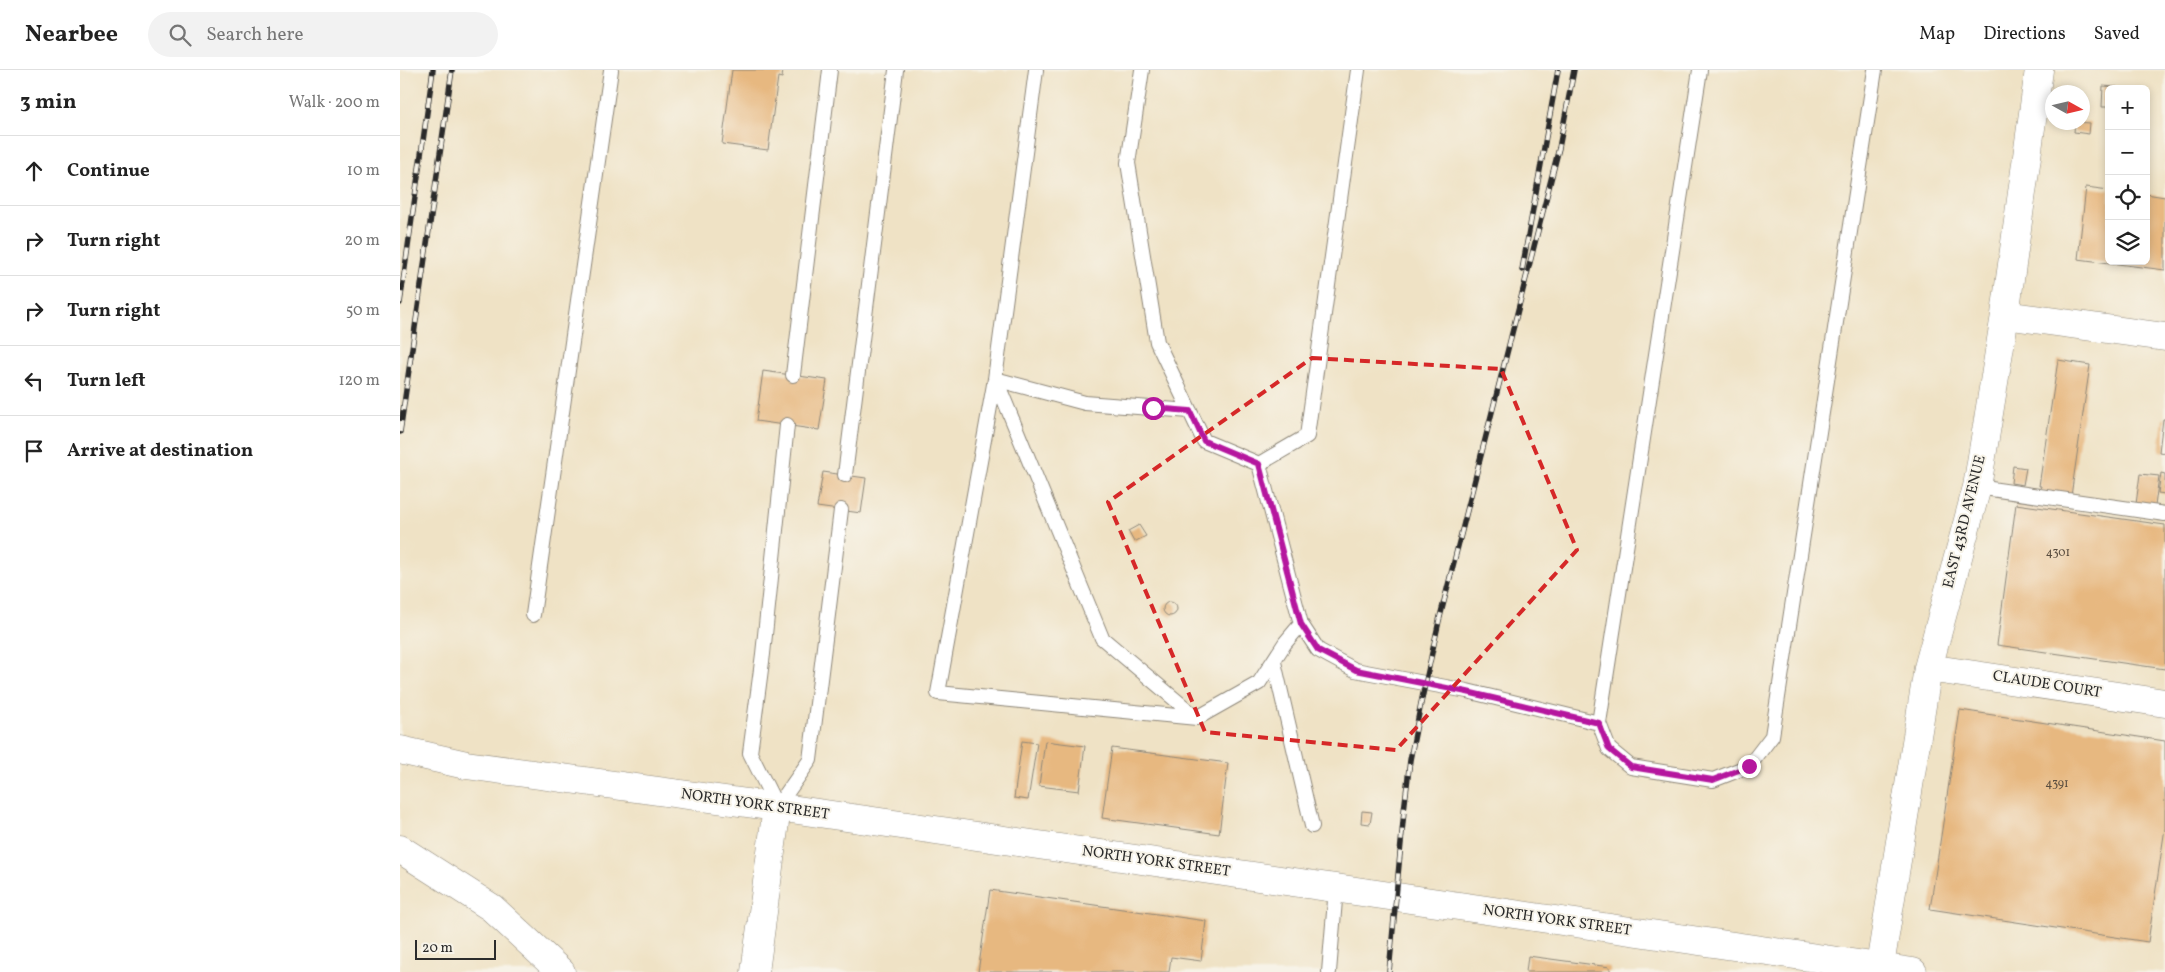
<!DOCTYPE html>
<meta charset="utf-8">
<style>
:root{--surface:#fff;--page:#f2f2f2;--text:#222;--muted:#767676;--line:#e0e0e0}
body{margin:0;font-family:Vollkorn,serif;background:var(--page);color:var(--text)}
.controls{position:absolute;right:15px;top:15px;display:grid;overflow:hidden;border-radius:8px;box-shadow:0 2px 8px #0003}
.controls button{width:45px;height:45px;display:grid;place-items:center;padding:0;border:0;border-bottom:1px solid var(--line);background:var(--surface);color:var(--text);font:25px sans-serif}
.compass{position:absolute;left:1645px;top:15px;width:45px;height:45px;border-radius:50%;background:var(--surface);box-shadow:0 2px 8px #0003;rotate:98deg}
.scale{position:absolute;left:15px;bottom:12px;width:81px;box-sizing:border-box;padding-left:5px;border:2px solid #2b2b2b;border-top:0;font-size:14px;line-height:18px;white-space:nowrap;color:#2b2b2b;-webkit-text-stroke:4px #f7f3e8;paint-order:stroke}
.stop{position:absolute;width:15px;height:15px;margin:-11px;border:4px solid #b5179e;border-radius:50%;background:#fff}
.stop.end{background:#b5179e;border-color:#fff;box-shadow:0 1px 5px #0008}
.list{margin:0;padding:0;list-style:none}
h2{display:flex;justify-content:space-between;align-items:center;height:65px;margin:0;padding:0 20px;font-size:21px}
h2 small{font-size:16px;font-weight:400;color:var(--muted)}
.list li{display:grid;grid-template-columns:32px 1fr auto;gap:15px;align-items:center;box-sizing:border-box;height:70px;padding:0 20px;border-top:1px solid var(--line)}
.list b{display:block;font-size:19px;white-space:nowrap}
.list em{font-size:16px;font-style:normal;color:var(--muted)}
.icon{flex:none;width:28px;height:28px;fill:none;stroke:currentColor;stroke-width:2;stroke-linecap:round;stroke-linejoin:round}
.map{position:relative;flex:none;width:1765px;height:902px;overflow:hidden}
header{display:flex;align-items:center;gap:30px;box-sizing:border-box;height:70px;padding:0 25px;background:var(--surface);border-bottom:1px solid var(--line)}
header strong{font-size:24px}
nav{display:flex;gap:28px;margin-inline-start:auto;font-size:18px}
.search{width:350px;height:45px;background:var(--page);display:flex;align-items:center;gap:12px;box-sizing:border-box;padding:0 18px;border-radius:28px;color:var(--muted);font-size:19px}
main{display:flex}
aside{flex:1;background:var(--surface)}
.map>svg:first-child{display:block}
.building{fill:#e7b880}
.lines{fill:none;stroke-linecap:round;stroke-linejoin:round}
.service-casing{stroke:#8d8678;stroke-width:16}
.minor-casing{stroke:#8d8678;stroke-width:29}
.secondary-casing{stroke:#8d8678;stroke-width:29}
.service{stroke:#fff;stroke-width:14}
.minor{stroke:#fff;stroke-width:28}
.secondary{stroke:#fff;stroke-width:28}
.rail-casing{stroke:#2b2b2b;stroke-width:5.5}
.rail{stroke:#f7f3e8;stroke-width:4;stroke-dasharray:11;stroke-linecap:butt}
.route{stroke:#b5179e;stroke-width:6}
.marked{fill:none;stroke:#d62828;stroke-width:4;stroke-dasharray:10 6;stroke-linejoin:round}
.labels{text-anchor:middle;dominant-baseline:central;stroke-width:4;stroke-linejoin:round;paint-order:stroke}
.number-label{font-size:12px;fill:#5a4e40}
.street-label{font-size:15px;fill:#2b2b2b;stroke:#f7f3e8}
</style>
<header>
<strong>Nearbee</strong>
<div class="search"><svg class="icon" aria-label="search" viewBox="0 0 24 24"><circle cx="10" cy="10" r="6"/><path d="M15 15l6 6"/></svg>Search here</div>
<nav><a>Map</a><a>Directions</a><a>Saved</a></nav>
</header>
<main>
<aside>
<h2>3 min<small>Walk · 200 m</small></h2>
<ul class="list">
<li><svg class="icon" aria-label="ahead" viewBox="0 0 24 24"><path d="M12 20V5M6 11l6-6 6 6"/></svg><div><b>Continue</b></div><em>10 m</em></li>
<li><svg class="icon" aria-label="right" viewBox="0 0 24 24"><path d="M7 20v-9h11M14 6l5 5-5 5"/></svg><div><b>Turn right</b></div><em>20 m</em></li>
<li><svg class="icon" aria-label="right" viewBox="0 0 24 24"><path d="M7 20v-9h11M14 6l5 5-5 5"/></svg><div><b>Turn right</b></div><em>50 m</em></li>
<li><svg class="icon" aria-label="left" viewBox="0 0 24 24"><path d="M17 20v-9H6M10 6l-5 5 5 5"/></svg><div><b>Turn left</b></div><em>120 m</em></li>
<li><svg class="icon" aria-label="arrive" viewBox="0 0 24 24"><path d="M6 21V4h12l-3 4 3 4H6"/></svg><div><b>Arrive at destination</b></div></li>
</ul>
</aside>
<div class="map">
<svg width="1765" height="902" viewBox="0 0 1765 902">
<rect width="100%" height="100%" fill="#f7f3e8"/>
<filter id="ink" filterUnits="userSpaceOnUse"><feTurbulence type="fractalNoise" baseFrequency=".02" numOctaves="2"/><feDisplacementMap in="SourceGraphic" scale="10" xChannelSelector="R" yChannelSelector="G"/><feConvolveMatrix kernelMatrix="1 2 1 2 8 2 1 2 1" color-interpolation-filters="sRGB"/></filter>
<filter id="wash" filterUnits="userSpaceOnUse"><feTurbulence type="fractalNoise" baseFrequency=".0096" numOctaves="4" result="noise"/><feDisplacementMap in="SourceGraphic" scale="20" xChannelSelector="R" yChannelSelector="G"/><feGaussianBlur stdDeviation="1.12" result="paint"/><feColorMatrix in="noise" values="0 0 0 0 0 0 0 0 0 0 0 0 0 0 0 0 0 1.4 0 .05"/><feComposite in="paint" operator="in"/></filter>
<g filter="url(#wash)">
<rect width="100%" height="100%" fill="#efe2c5"/>
<g id="blocks">
<path class="building" d="M332,0h51l-1,8 -4,-1 -10,73 -46,-6z
M1703,16l14,1 -8,2v18h-7z
M1675,52l15,1 -1,11 -15,-2z
M1686,117l23,3v71h37v-67l19,3v73l-87,-11z
M1658,290l32,5 -19,131 -31,-4 1,-6h-2z
M363,301l64,9 -8,50 -63,-9z
M1763,349h2v34l-6,-1z
M1613,396l13,2 -3,17 -12,-2z
M423,402l43,6 -5,35 -44,-6z
M1761,403l4,1v20l-7,-1z
M1740,404l19,2 -4,30 -19,-2z
M1616,434l149,21v144l-168,-24z
M739,455l7,11 -12,6 -6,-11z
M763 539a7 7 0 1 1 14 0a7 7 0 1 1-14 0Z
M1560,640l205,31v87l-17,114 -218,-33z
M622,671l15,2 -9,57 -14,-2z
M645,671l40,5 -6,45 -40,-5z
M712,678l116,15 -9,71 -117,-16z
M962,741l10,1 -2,12 -9,-1z
M590,820l216,31 -5,40 -30,-4 -2,15h-191z
M1128,886l82,11v5h-84z"/>
</g>
</g>
<g filter="url(#ink)">
<use href="#blocks" fill-opacity="0" stroke="#8d8678" stroke-width="1"/>
<g class="lines">
<g class="service-casing">
<path id="service" d="M636,0l-41,309 -57,314 259,25 62,-35 26,-40 16,-19
M742,0l-14,93 29,179 47,99 55,23 48,-28 51,-366
M1300,0l-101,653 10,26 22,18 82,13 36,-14 23,-30 103,-666
M393,305l37,-305
M595,309l90,24 105,8
M596,310l106,258 95,80
M387,355l-24,229 -13,99 27,54 33,-47 31,-250
M859,394l42,160 17,26 37,20 112,21 132,32
M445,405l51,-405
M1577,417l188,27
M133,545l78,-545
M874,592l38,164
M929,902l7,-84"/>
</g>
<g class="minor-casing">
<path id="minor" d="M1605,245l160,22
M1528,598l237,35
M355,902l22,-165
M1479,902l49,-304 49,-181 28,-172 34,-245"/>
</g>
<g class="secondary-casing">
<path id="secondary" d="M0,680l66,15 311,42 1136,165
M0,779l92,59 69,64"/>
</g>
<use href="#service" class="service"/>
<use href="#minor" class="minor"/>
<use href="#secondary" class="secondary"/>
<g class="rail-casing">
<path id="rail" d="M1122,200l36,-200
M0,233l33,-233
M0,362l52,-362
M989,902l15,-161 6,-51 11,-57 18,-82 120,-473 15,-78"/>
</g>
<use href="#rail" class="rail"/>
</g>
</g>
<g class="lines" filter="url(#ink)">
<path class="route" d="M753,338l37,3 14,30 55,23 42,160 17,26 38,20 111,22 132,31 10,26 22,18 82,13 36,-14"/>
</g>
<path class="marked" d="M912,288l189,11 76,181 -181,200 -191,-18 -97,-230z"/>
<g class="labels">
<g class="number-label">
<text x="1658" y="483">4301</text>
<text x="1657" y="714">4391</text>
</g>
<g class="street-label">
<text transform="translate(1565 452) rotate(-76)">EAST 43RD AVENUE</text>
<text transform="translate(1647 615) rotate(9)">CLAUDE COURT</text>
<text transform="translate(355 735) rotate(8)">NORTH YORK STREET</text>
<text transform="translate(756 792) rotate(8)">NORTH YORK STREET</text>
<text transform="translate(1157 851) rotate(8)">NORTH YORK STREET</text>
</g>
</g>
</svg>
<div class="controls">
<button>+</button>
<button>−</button>
<button><svg class="icon" aria-label="locate" viewBox="0 0 24 24"><circle cx="12" cy="12" r="6"/><path d="M12 2v4M12 18v4M2 12h4M18 12h4"/></svg></button>
<button><svg class="icon" aria-label="layers" viewBox="0 0 24 24"><path d="M12 4l9 5-9 5-9-5zM3 14l9 5 9-5"/></svg></button>
</div>
<svg class="compass" viewBox="-18 -18 36 36"><path d="M0-13l5 13h-10z" fill="#e53935"/><path d="M0 13l5-13h-10z" fill="#767676"/></svg>
<div class="scale">20 m</div>
<div class="stop" style="left:753px;top:338px"></div>
<div class="stop end" style="left:1349px;top:696px"></div>
</div>
</main>
